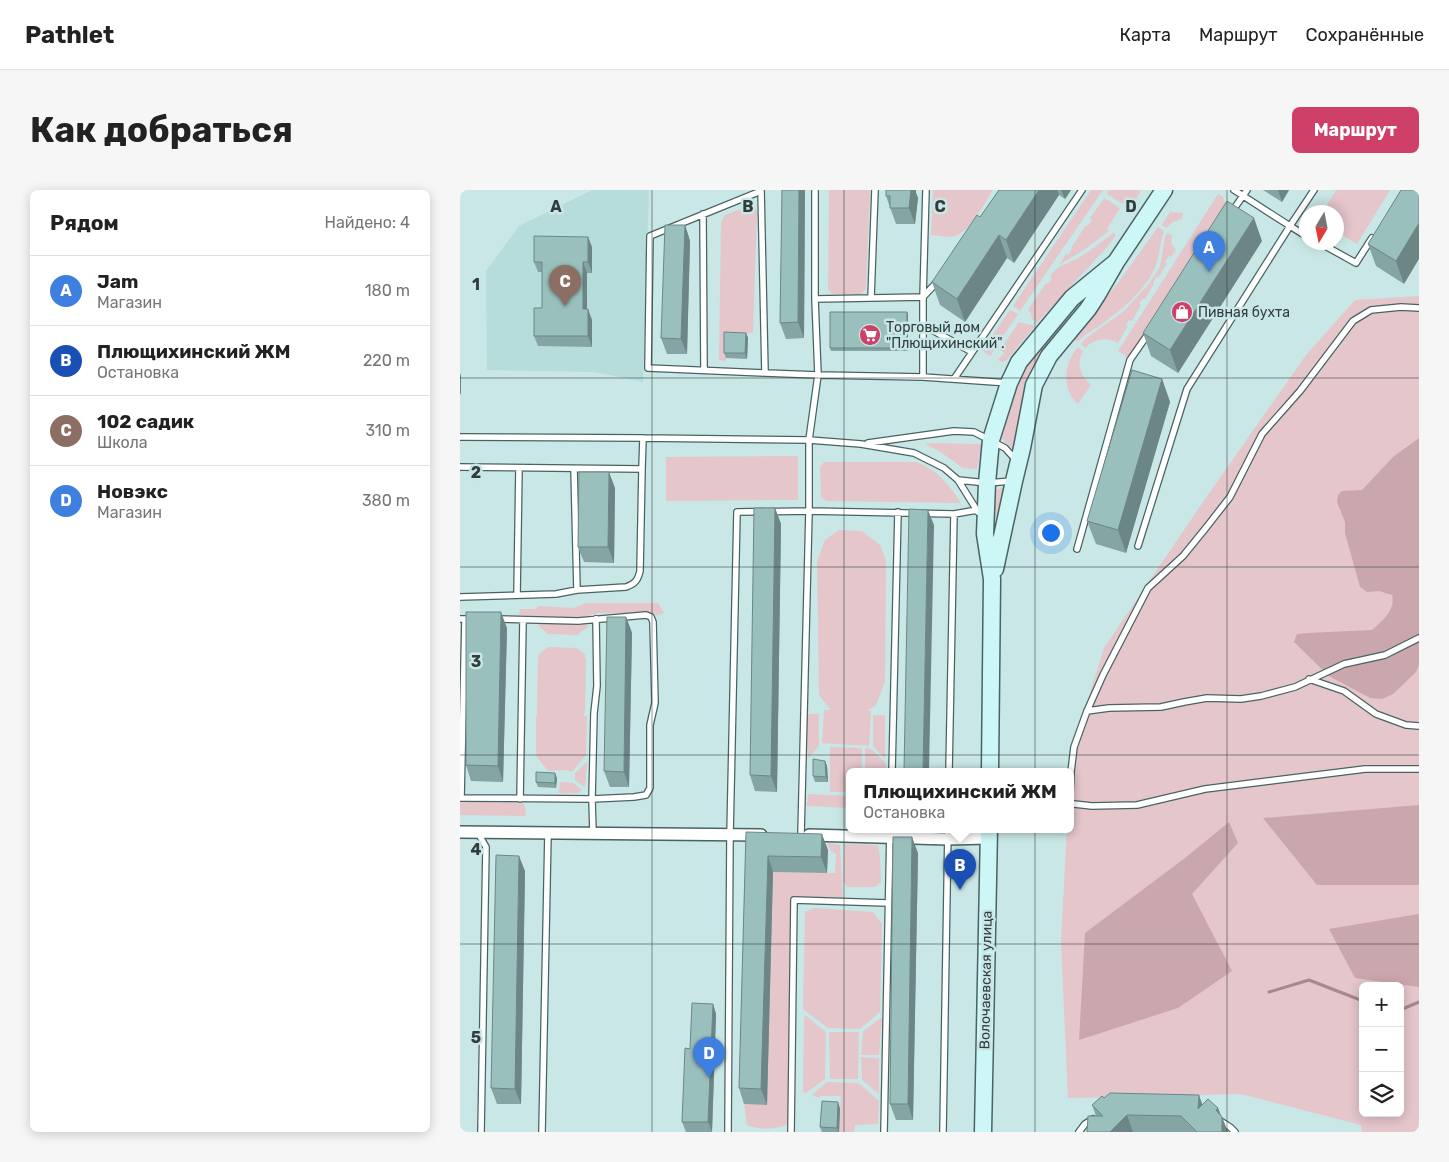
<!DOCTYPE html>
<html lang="ru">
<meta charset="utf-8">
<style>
:root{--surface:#fff;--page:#f6f6f6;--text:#222;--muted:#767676;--line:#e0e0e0;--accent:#cf4069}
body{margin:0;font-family:Rubik,sans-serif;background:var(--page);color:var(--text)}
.controls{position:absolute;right:15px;bottom:15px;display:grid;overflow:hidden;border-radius:8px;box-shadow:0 2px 12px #0003}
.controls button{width:45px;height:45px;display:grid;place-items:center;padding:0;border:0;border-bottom:1px solid var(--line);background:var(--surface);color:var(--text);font:25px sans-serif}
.compass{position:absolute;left:839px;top:15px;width:45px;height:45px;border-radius:50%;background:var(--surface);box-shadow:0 2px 12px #0003;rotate:190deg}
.you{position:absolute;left:590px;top:342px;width:18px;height:18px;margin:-12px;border:4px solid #fff;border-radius:50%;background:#1a73e8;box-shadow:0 0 0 8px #1a73e833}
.badge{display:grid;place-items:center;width:32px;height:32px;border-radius:50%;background:var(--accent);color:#fff;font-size:16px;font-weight:700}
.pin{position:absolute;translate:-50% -41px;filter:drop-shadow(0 1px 2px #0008)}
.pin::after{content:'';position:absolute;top:26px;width:18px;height:15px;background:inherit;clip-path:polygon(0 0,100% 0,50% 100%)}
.popup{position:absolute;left:386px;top:578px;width:228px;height:65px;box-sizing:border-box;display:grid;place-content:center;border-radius:8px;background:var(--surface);filter:drop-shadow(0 1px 4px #0005);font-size:16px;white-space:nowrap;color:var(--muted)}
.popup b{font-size:19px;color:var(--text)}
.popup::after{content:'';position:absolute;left:50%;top:100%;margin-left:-10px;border:10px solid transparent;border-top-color:var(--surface)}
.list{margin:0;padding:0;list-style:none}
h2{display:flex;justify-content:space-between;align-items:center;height:65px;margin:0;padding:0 20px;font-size:21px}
h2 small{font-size:16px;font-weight:400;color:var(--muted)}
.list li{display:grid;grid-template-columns:32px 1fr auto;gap:15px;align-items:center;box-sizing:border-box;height:70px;padding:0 20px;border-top:1px solid var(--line)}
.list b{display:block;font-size:19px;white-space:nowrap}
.list p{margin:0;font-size:16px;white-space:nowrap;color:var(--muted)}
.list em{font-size:16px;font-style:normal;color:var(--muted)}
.icon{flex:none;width:28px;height:28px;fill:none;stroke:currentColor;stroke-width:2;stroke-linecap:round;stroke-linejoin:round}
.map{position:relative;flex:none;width:959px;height:942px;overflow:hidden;border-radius:8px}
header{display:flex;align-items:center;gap:30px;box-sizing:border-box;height:70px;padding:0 25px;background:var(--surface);border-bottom:1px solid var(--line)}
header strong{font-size:24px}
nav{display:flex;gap:28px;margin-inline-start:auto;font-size:18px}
.intro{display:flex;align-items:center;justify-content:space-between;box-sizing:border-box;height:120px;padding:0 30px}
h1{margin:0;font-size:35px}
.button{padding:12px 22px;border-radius:8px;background:var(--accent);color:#fff;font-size:18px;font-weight:700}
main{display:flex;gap:30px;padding:0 30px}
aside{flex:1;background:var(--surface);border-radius:8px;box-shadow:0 2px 12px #0003}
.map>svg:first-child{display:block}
.built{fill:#b6dddc}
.green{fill:#e4c6cb;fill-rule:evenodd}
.forest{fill:#caa7ad}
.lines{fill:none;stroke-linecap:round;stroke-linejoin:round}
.stream{stroke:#a8878d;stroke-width:3}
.lane-casing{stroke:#496362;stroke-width:8}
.street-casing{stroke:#496362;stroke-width:14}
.secondary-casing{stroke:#496362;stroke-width:19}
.lane{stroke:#fff;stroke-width:5.5}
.street{stroke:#fff;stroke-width:11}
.secondary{stroke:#cdf7f6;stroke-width:16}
.wall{fill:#84a5a3}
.shaded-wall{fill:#6c8685}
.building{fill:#9ac0be;stroke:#6c8685}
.grid{fill:none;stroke:#313d3d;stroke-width:1;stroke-opacity:0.55}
.labels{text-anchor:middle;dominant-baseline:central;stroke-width:5;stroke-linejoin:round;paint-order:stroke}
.poi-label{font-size:14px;fill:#313d3d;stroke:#c9e7e6;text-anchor:start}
.street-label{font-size:14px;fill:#313d3d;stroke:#c9e7e6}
.grid-label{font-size:16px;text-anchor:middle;font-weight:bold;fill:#313d3d;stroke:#c9e7e6;stroke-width:5;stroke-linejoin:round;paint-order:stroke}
</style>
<header>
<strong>Pathlet</strong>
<nav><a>Карта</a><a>Маршрут</a><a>Сохранённые</a></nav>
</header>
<div class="intro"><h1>Как добраться</h1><a class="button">Маршрут</a></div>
<main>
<aside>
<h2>Рядом<small>Найдено: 4</small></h2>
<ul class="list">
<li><span class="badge" style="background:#3f7fe0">A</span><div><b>Jam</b><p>Магазин</p></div><em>180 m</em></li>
<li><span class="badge" style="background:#1a4fb4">B</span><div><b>Плющихинский ЖМ</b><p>Остановка</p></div><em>220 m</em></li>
<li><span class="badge" style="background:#8d6e63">C</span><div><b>102 садик</b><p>Школа</p></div><em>310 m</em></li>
<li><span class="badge" style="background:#3f7fe0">D</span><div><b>Новэкс</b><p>Магазин</p></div><em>380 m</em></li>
</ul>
</aside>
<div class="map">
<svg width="959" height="942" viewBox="0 0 959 942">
<rect width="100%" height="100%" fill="#c9e7e6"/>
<path class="built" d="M132,0h57l-6,192 -49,-10 -107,-2 -1,-99 33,-45z"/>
<path class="green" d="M369,0h41l-4,99 -5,5h-29l-4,-5z
M473,0h60c-8,12 -23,42 -38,46 -7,2 -17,-1 -24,-1z
M631,0h12l-83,121 -7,-5z
M649,0h30l1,2 -7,13 -8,-5 -2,4 -16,-10z
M876,0h54l-33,54 -20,-12 -1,-20h-13z
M758,4l5,3 2,6 -1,4 -95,151 -11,-7z
M644,8l16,10 -13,21 2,2 -25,19 -25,15 7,-11 2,1 4,-6 -1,-1 15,-23 2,1 4,-6 -2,-2z
M288,16l8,3 1,4 -4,120h-26l-1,28 -7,-1 2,-138 4,-7z
M710,22l13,1 -1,6 -9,3 -7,6 -4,-3z
M698,37l6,4c-5,13 -4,28 -11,41 -11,21 -32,38 -51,52 -9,6 -17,10 -25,18l-5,-4 46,-55z
M653,43l3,2 -9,12 -70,76 -5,-4 -1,-6 -3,-3 18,-27 2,1 4,-5 -2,-2c8,-14 20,-13 33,-22 10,-7 20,-14 30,-22z
M707,43l5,2 -1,8 5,7 -5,7 -2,-1 -4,6 2,2 -9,14 -2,-1 -3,6 1,1 -9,15 -2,-1 -4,6 2,1 -9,16 -3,-1 -3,5 2,1 -10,17c-12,-6 -23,-5 -33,5l-4,-4 4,-5 39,-28 24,-26 12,-18 5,-29z
M959,106v836h-57l-1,-7 -120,-31 -173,4 -7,-157 6,-112h3v-73l34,-108 99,-146 103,-147 49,-55zM903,796h37v127h-37z
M627,108l-47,58 -13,25 -11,71 -15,-14 17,-59 14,-24z
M550,120l8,4 -28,42 -6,-4 -1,-3z
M559,132l16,4 -29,35 -4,1 -4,-2 6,-7 -4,-3z
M618,157l5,4c-7,13 -3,24 8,34l-13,19c-17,-14 -14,-42 0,-57z
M466,253l56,1 -5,25 -14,-1 -24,-17 -12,-6z
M338,266v44l-132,1v-44z
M364,272h93c22,10 31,21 44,41l-135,-2 -5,-4 -1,-29z
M544,297l-6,27 -3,4 -3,-6 2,-21z
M379,340l23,1 18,14 6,15 -1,122 -9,23 -9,6h4l-2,35 -47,-3 2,-33h7l-12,-15 -2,-134 8,-21z
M126,413h72l6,10 -6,2 -7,-1 -53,-1 -16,5 -63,-3 1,-6h15l4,-3 35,2z
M78,433l48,1 2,3 -11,8 -29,-1 -10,-9z
M88,457l29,1 9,7 -2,1 2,2 -1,55 -2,1 1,2h3l-1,39 -14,17 -5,-2 -19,1 -12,-15v-40l3,-1h-2l1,-59 2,-1h-2z
M347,524h12v32l-11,12z
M413,525h12v44l-12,-13z
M370,557l32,1v23h-12v21h-20z
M405,558l6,1 15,14 -1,8h-20z
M127,572l-2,25 -10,-7v-7z
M100,592l13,1 9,7 -5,3h-18z
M348,604l42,2v12l-43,-2z
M0,605l5,4 56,4 3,1 2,6 -1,6 -65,-1z
M367,653l13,2 3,56 -48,-1 -6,223c-10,7 -31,7 -42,2l-3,-21h23l6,-232 62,1 1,-19 -5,-3z
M384,654l34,1 2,12 1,25 -6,5h-28l-4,-6z
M355,718l58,4 9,12 -2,88 -20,17 -32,-1 -25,-19 2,-97z
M345,825l21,17 -1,47 -19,14 -3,-1 1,-75z
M422,827l-3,38h-18l2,-24z
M369,842h30l-1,47h-28z
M401,867l18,1v36l-17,-14z
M367,892l30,1 4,2 18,16 -1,23 -23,1 -1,7h-15l2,-36h-20l-2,2 -7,-3z"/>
<path class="forest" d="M959,248v227l-3,7 -23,22 -11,5 -12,-1 -41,-22 -35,-34 3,-8 10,-1 65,-3c10,-9 24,-20 20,-35l-13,-4 -12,1 -7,-5 -15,-54v-11l-8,-20 1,-7 4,-4 20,-1 31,-33z
M959,615v80h-102l-54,-67z
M769,632l9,21 -46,51 40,77 -54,37 -99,32 6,-107 100,-75z
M959,724v73l-64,-9 -26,-49z"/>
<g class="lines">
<path class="stream" d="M809,802l40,-12 54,21
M940,820l19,-8"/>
<g class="lane-casing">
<path id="lane" d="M301,0l4,183 53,2 -3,-76v-109
M415,0l-4,108 52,-1 3,-107
M301,1l-111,45 -2,132 117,5
M771,23l16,-23
M243,24l1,156
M846,46l-16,-10 24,-36
M858,52l38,21 16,-25
M355,109l56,-1
M463,135l49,27
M463,187l86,6
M494,189l128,-189
M0,247l183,1 166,2 52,4 53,9 30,15 14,12 29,3 25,-2
M408,253l86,-12 20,1 31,16 11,12
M0,277l182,2 1,-31
M114,279l3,121
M498,290l20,32
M678,356l49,-157 103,-163 -56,-36
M617,359l53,-189 18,-26
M57,405l2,-127
M0,407l96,-3 21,-4 49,-3c9,-3 12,-7 14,-16l2,-102
M0,429h12
M5,429l-4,179 131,1 42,-2 12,-2 4,-7v-63l5,-22 -2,-81 -2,-5 -5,-2 -68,6 -82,-2
M849,489l35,12 32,23 30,11 13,1
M627,521l22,-3 52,-1 23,-5 23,-4 34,1 20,-3 34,-9 49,-23 41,-9 34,-17
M432,581l6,-259
M489,581l5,-257
M610,603l1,-21 3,-25 13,-36 16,-36 45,-87 35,-32 22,-27 25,-32 32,-63 38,-43 53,-70 18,-11 30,-3 18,1
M60,609l3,-179
M610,612l4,2 18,2 45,-1 68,-16 160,-20h54
M18,643l8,14 -5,285
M133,643l-1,-34 2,-86 3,-27 -1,-67
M341,645l8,-324 145,3 23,-4
M759,930l11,7 5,5
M82,942l6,-299
M268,942l2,-297 7,-323 72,-1v-71l9,-65 105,2v-80l14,-15
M331,942l3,-232 94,3
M424,942l6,-303
M483,942l5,-303
M619,942l6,-8 8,-5"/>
</g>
<g class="street-casing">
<path id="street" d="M0,642l301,3
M349,645l139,4 40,-1"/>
</g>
<g class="secondary-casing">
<path id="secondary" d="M535,379l19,-88 8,-33 12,-63 15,-29 39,-47 9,-14 19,-33 48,-72
M530,581l2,-192 -7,-45 2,-51 4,-43 18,-57 10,-21 53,-64 44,-36
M523,942l6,-303"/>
</g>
<use href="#lane" class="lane"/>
<use href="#street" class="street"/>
<use href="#secondary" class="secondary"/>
</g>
<path class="wall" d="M322,0h23l-1,148 -18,1 -6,-16z
M539,0h72l-6,9 -6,-4 -45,68 -7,-5 -42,64 -25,-17 -8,-23 48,-65z
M803,0h26l-7,12z
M941,0l3,94 -28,-18 -8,-22z
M456,3l2,5 -3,26h-19l-10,-28z
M225,35l5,16 -3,113h-20l-6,-16z
M128,47l4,10v26h-5v36l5,11v27l-54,-1 -4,-10 8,-28v-36h-4l-4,-10z
M802,51l-84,132 -27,-17 -8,-23z
M447,122l1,2v37h-77l-1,-3z
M286,143l2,5 -1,21 -21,-1 -2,-5z
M702,189l8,23 -44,151 -30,-9 -9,-23z
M155,298l-1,75 -30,-1 -6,-15z
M315,318l6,16 -4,268 -22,-1 -5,-16z
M166,427l6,16 -3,154h-19l-6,-16z
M47,438l-4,154 -32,-1 -5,-16z
M365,571l2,5 1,16h-13l-2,-6z
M97,588l-1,10 -18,-1 -2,-5z
M286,642l82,18 -1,23 -54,-1 -6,233 -23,-1 -5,-16z
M458,663l-5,267h-17l-6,-16z
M65,681l-4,233h-24l-6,-16z
M253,814l3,10 -4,118h-26l-4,-10 8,-73z
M644,908l98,7 16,3 10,24h-141l9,-16 -4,-11z
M380,918l-1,24h-17l-2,-5z"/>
<path class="shaded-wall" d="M339,0h6l-1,148 -6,-16z
M451,0h5v3l2,5 -3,26 -6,-16z
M579,0h18l2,5 -45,68 -8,-23z
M601,0h10l-6,9z
M818,0h11l-7,12z
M794,28l8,23 -84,132 -8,-23z
M959,33v36l-15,25 -8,-23z
M225,35l5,16 -3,113 -6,-15z
M539,45l8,23 -42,64 -8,-23z
M128,47l4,10v26l-4,-11z
M123,72l4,11v47l-4,-11z
M128,119l4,11v27l-4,-11z
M447,122l1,2v37l-1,-3z
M286,143l2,5 -1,21 -2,-6z
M0,183l1,3v19l-1,-2z
M702,189l8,23 -44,151 -8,-23z
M149,282l6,16 -1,75 -6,-16z
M315,318l6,16 -4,268 -6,-16z
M468,320l6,15 -5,246h-6z
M41,422l6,16 -4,154 -5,-16z
M166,427l6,16 -3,154 -5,-15z
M365,571l2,5 1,16 -2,-5z
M95,583l2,5 -1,10 -1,-5z
M362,644l6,16 -1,23 -6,-16z
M452,647l6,16 -5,267 -5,-16z
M59,666l6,15 -4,233 -6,-15z
M308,666l5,16 -6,233 -6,-16z
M253,814l3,10 -4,118 -4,-10z
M739,905l13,37 -14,-23z
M378,912l2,6 -1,24h-1l-1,-4z
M758,918l4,12v-3l6,15h-6l-6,-22z
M667,925l6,17h-23z"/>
<path class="building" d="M322,0h17l-1,132 -18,1z
M426,0h25l-2,18h-19v-12h-4z
M539,0h40l-33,50 -7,-5 -42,64 -25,-17 45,-67 3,2z
M941,0h18v33l-23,38 -28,-17z
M767,11l27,17 -84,132 -27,-17z
M205,35h20l-4,114 -20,-1z
M74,46l54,1v25h-5v47h5v27h-54v-28h8v-46h-8z
M370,122h77v36h-77z
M264,142l22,1 -1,20h-21z
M672,180l30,9 -44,151 -31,-9z
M119,282h30l-1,75h-30z
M294,318h21l-4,268 -21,-1z
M449,319l19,1 -5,261h-19z
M6,422h35l-3,154 -32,-1z
M147,427h19l-2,155 -20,-1z
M353,569l12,2 1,16 -13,-1z
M76,582l19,1v10l-19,-1z
M286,642l76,2 -1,23 -53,-1 -7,233 -22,-1z
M433,647h19l-4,267h-18z
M36,665l23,1 -4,233 -24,-1z
M232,813l21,1 -5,118h-26l3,-74 5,1z
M650,903l89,2 -1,14 10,-10 10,9 -2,2 6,7v15h-25l-16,-16 -54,-1 -17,17h-23l1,-16h15l-11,-11 10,-9 2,2z
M362,911l16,1 -1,26 -17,-1z"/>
<path class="grid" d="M192,0v942M384,0v942M575,0v942M767,0v942M0,188h959M0,377h959M0,565h959M0,754h959"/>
<defs>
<g id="shop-disc" transform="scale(1.125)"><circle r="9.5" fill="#cf4069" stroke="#c9e7e6"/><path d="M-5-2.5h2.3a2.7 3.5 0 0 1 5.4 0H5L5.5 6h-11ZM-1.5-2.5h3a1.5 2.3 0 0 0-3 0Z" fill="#fff"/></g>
<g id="supermarket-disc" transform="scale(1.125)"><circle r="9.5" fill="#cf4069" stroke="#c9e7e6"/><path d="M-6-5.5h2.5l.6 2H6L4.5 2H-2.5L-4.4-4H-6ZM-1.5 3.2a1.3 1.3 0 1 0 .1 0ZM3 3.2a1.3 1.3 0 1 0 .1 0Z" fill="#fff"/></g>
</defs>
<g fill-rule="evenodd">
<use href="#shop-disc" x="722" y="122"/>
<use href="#supermarket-disc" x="410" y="145"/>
</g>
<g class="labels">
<g class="poi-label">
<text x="738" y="122">Пивная бухта</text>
<text x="426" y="137">Торговый дом<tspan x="426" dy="16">"Плющихинский".</tspan></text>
</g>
<g class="street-label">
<text transform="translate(526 790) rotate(-89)">Волочаевская улица</text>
</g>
</g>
<g class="grid-label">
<text x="96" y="22">A</text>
<text x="288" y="22">B</text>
<text x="480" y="22">C</text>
<text x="671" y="22">D</text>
<text x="16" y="100">1</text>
<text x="16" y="288">2</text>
<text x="16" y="477">3</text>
<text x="16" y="665">4</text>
<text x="16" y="853">5</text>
</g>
</svg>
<div class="controls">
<button>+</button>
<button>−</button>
<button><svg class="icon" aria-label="layers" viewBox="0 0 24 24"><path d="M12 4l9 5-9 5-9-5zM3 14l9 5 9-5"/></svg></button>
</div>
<svg class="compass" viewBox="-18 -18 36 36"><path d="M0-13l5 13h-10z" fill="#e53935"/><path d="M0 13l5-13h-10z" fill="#767676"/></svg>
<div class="you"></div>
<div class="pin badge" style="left:749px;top:82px;background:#3f7fe0">A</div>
<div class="pin badge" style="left:500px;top:700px;background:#1a4fb4">B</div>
<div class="popup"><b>Плющихинский ЖМ</b>Остановка</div>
<div class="pin badge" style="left:105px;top:116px;background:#8d6e63">C</div>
<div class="pin badge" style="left:249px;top:888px;background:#3f7fe0">D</div>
</div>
</main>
